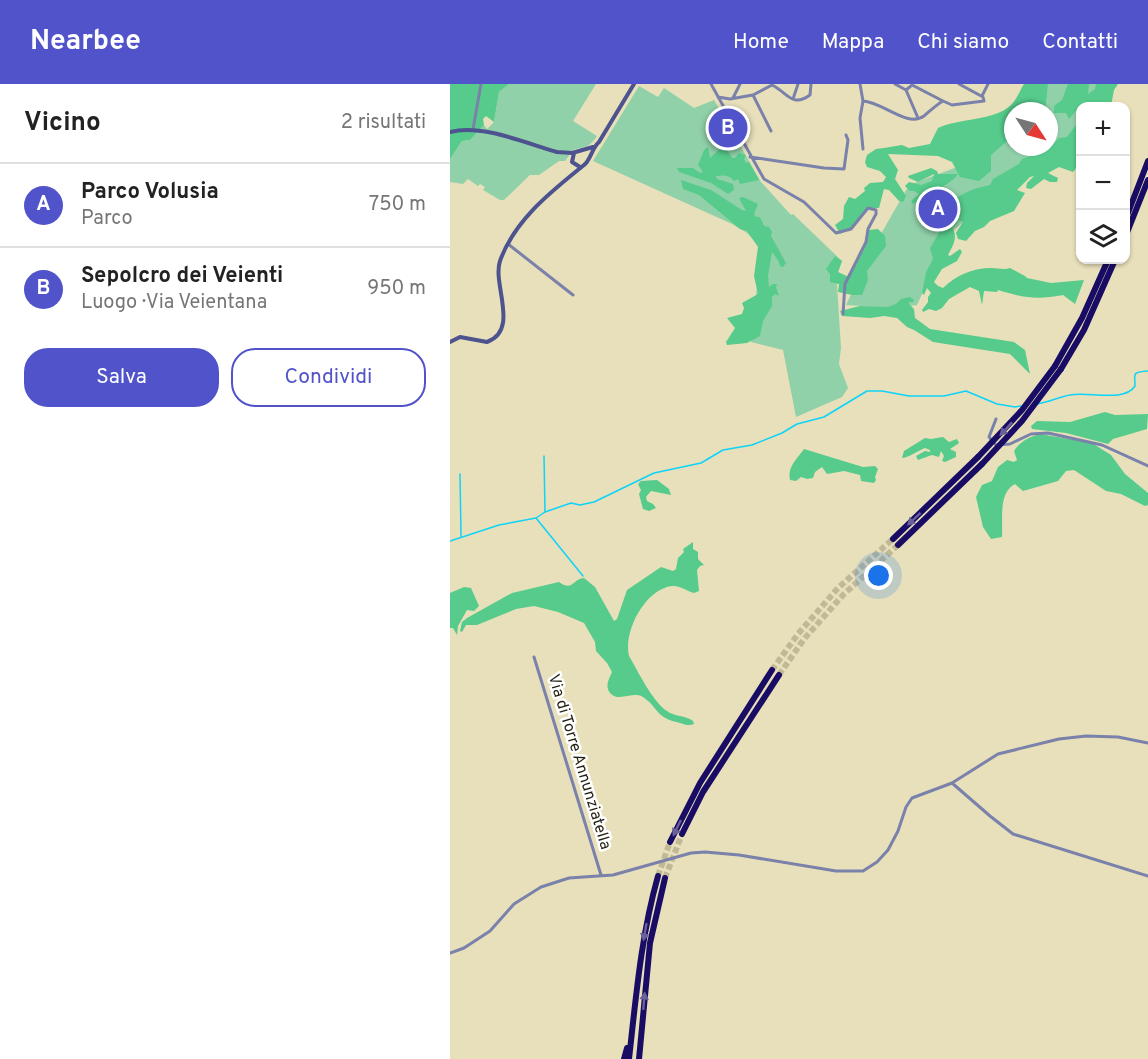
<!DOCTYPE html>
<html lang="it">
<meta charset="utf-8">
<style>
:root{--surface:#fff;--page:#f2f2f2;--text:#222;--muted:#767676;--line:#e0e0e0;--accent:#5053ca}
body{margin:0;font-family:Overpass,sans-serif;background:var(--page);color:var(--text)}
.controls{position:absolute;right:18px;top:18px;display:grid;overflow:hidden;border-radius:12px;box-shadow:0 2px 4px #0004}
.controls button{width:54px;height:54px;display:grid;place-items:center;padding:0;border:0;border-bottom:2px solid var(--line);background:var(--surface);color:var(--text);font:30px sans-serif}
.compass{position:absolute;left:554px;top:18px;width:54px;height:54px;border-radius:50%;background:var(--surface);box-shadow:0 2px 4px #0004;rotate:126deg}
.you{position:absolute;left:429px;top:492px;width:21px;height:21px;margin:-15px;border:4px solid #fff;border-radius:50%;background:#1a73e8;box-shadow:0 0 0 9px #1a73e833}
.badge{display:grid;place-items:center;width:39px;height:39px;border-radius:50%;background:var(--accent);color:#fff;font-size:20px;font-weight:700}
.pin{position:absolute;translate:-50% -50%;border:3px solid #fff;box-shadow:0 2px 6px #0006}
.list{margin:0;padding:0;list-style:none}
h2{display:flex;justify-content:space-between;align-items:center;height:78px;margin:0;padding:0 24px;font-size:26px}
h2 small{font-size:20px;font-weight:400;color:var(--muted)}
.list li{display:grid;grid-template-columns:39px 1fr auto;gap:18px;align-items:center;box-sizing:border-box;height:84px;padding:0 24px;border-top:2px solid var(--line)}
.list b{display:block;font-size:22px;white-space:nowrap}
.list p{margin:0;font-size:20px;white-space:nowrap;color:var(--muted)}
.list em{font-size:20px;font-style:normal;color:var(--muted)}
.actions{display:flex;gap:12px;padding:18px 24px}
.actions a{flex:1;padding:14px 0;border:2px solid var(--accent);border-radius:24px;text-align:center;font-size:21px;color:var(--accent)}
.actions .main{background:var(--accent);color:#fff}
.icon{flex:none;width:33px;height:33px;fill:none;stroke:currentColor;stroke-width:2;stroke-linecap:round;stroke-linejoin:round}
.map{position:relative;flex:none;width:698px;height:975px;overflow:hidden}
header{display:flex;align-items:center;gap:36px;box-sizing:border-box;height:84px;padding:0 30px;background:var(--accent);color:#fff}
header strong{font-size:28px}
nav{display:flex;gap:33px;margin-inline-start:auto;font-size:21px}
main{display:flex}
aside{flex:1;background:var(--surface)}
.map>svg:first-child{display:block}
.green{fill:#91d1a9}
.forest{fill:#56cb8b}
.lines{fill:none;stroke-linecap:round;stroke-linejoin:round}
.stream{stroke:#0dd3f8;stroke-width:1.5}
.highway-tunnel{stroke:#c0b998;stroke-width:6;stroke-dasharray:6 3;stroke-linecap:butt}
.street{stroke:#7a81aa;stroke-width:3}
.secondary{stroke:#4c538e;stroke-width:4}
.highway{stroke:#190c65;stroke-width:6}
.highway-bridge{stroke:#190c65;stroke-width:6}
.oneway{fill:#6a619b}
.labels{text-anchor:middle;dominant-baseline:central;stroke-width:5;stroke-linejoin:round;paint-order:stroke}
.street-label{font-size:16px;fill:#221f11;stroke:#fff}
</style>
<header>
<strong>Nearbee</strong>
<nav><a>Home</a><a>Mappa</a><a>Chi siamo</a><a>Contatti</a></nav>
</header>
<main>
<aside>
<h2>Vicino<small>2 risultati</small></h2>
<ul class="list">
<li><span class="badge">A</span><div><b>Parco Volusia</b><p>Parco</p></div><em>750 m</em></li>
<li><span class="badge">B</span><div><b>Sepolcro dei Veienti</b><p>Luogo · Via Veientana</p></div><em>950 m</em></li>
</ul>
<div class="actions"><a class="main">Salva</a><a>Condividi</a></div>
</aside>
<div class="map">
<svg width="698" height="975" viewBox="0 0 698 975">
<rect width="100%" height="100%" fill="#e8e0ba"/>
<path class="green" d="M59,0h87l-23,37 24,15c-9,13 -11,10 -24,14l-8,11h-6l-20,14h-9l-26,25h-4l-17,-10 2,-3 -5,-3 -2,2 -10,-7 -5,5 -13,-2v-23l12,-18 8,-1 14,-15 3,4 7,-7 5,-30z
M595,0h56l-21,22v44l-65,30 -65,53 -33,72 -23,3 -48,-3 28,-59 35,-61 51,-19 53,-34v15h36v-36h-14z
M189,2l19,11 6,-9 30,20 20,-8 47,82 30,33 2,-1 49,47 -4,11 -1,13 4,63 -2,16 9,24 -6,9 -46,20 -13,-67 -32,-8 10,-94 -14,-15 -15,-9 -139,-63z"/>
<path class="forest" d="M0,0h59l-10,8 -5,30 -8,-6 -3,3 1,6 -14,15 -8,1 -12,18z
M574,0h24l-3,27h-32v25l-22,19v16l-12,10 -19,-4 -8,-15 -14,-6 -50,-2 10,16 -3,9 11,17 -3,6 -4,-1 -10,-11 -5,-1 -5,19h-10l-18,20 -11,6 -5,-9 8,-6 1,-13 5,-9 6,2 10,-8 -1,-3 6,-5 13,-1 3,-5 -6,-6 -13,-4 -2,-5 2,-7 9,-6 8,-1 18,-3 7,3 21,-4 8,-16c21,-10 56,-7 73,-23 6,-6 9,-15 13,-21z
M618,0h21l-1,10 7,-5 1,-5h22l-4,6 -3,16h-31l-11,13 -3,-6h-12v-7l8,-6z
M626,41l2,5h2c0,13 3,32 -7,42l-14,-5 -11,6 10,5 -1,4h-7l-6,-3 -13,10 -5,-1 1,-5 7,-7 -4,1 -13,13 8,3 -11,18 -24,10 -6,6 -9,4 -9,10 -8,-2 -2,-6 7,-11 -4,-2 -5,7 -2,-4v-6l-6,-3 -1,-4c11,-16 27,-21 45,-25l3,-6 26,-15 3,-5 25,-8 12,-13 8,-1z
M274,61l8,13h3l4,-5 7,2 -2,4 2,4 3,-1 10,18 -19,4 -2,-5 -4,2c-4,-6 -11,-6 -18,-5l1,3 16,5 1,6 -6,4 -17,-11 -32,-11 -2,-4h16l7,5 3,-1 -5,-7 6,-15 4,-3 2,11z
M481,84l6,3 1,3h20c-5,9 -34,23 -45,30l-2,-3 8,-7 -5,-3h-4l-5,-5 4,-4 12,3 11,-4 2,-7 -16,8 -9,-4 -1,-2z
M231,96l30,10 31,20 4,1 -7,-13 4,-1 15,7 -4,10 2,3h4l4,9 5,1 3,5 -1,4 15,27 -3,4 -3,-1 -2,-6 -6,-8 -4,24 1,11 4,-3h4l-1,3 3,9 -4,-2 -3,3v9l-9,15 -3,15 -13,7 -20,2 -1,-3 9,-14 -8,-10 15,-4 2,-6 -2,-5 16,-9 -4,-18 4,-29 -11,-16 -7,-2 -41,-34 -16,-6z
M495,139h5c9,14 4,20 -2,32l2,1 10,-7 2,3 -5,9 -15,8 -8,13 4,4 5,2c13,-13 30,-20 48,-20 7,0 13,2 19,0l15,8 2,2 24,5 33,-3 -9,24 -12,-9c-26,5 -39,3 -65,-5l-1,2 -13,-1 -2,14 -3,-14 -9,-4 -21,12 -7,9 -6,3 -7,-2 -6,3 -1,-2 6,-8v-5l3,-4 -4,-5 -3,7 -2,-2 4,-21 7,-13 -3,-11z
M428,145l7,7 1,10 -19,25 1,9 -6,15h-10l-14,-3 1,-8 -9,-2v-8l-4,-5 9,-13 7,5 -4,11 11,5c4,-10 10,-18 15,-28 3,-6 1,-13 5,-19z
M460,213l4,3 -1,2h-4v2l5,5 1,9 15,11 84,13 11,8 5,24 -20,-20 -77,-12 -19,-12 -7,-3 -10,-9 -13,-2 -14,2 -28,-2 -2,-5 20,-5 28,1 8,-3 5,-5z
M655,328l10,3 33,-1 -1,15 -34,10 -5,5 -42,-11 -34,-4 -1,-3 6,-5 33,1z
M590,350l52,9 19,12 14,19 23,19v12l-3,1 -24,-12 -15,-3 -32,-21 -8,1 -8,10 -35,10 -8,-7c-17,9 -12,35 -13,53l-11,2 -8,-12 -7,-30 6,-12 10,-4 6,-14 9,-7 7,2 3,-2 -3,-9c6,-10 16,-14 26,-17z
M493,353l6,5 8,-3 2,4 -9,6 6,3v5l-11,5 -3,-1 2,-5 -3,-5 -2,6 -7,-2 -14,5 -2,-4 9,-5 5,1v-2l-5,-2c-8,3 -15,9 -23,10l2,-7 21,-13 6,1z
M354,365l59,18 12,-1 3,3 -3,8 1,3 -2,3 -13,-2 -1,-6 -16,-4 -17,3 -5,-7 -7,5 -2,6 -6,1 -6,-2 -5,4 -6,-1c-3,-13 7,-21 14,-31z
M207,396l12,9 2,6 -20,-4 -5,6 1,4 6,3 3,4 -7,3 -6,-2 -4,-15 2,-4 -3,-6 3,-3z
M243,458v7l5,3v7l6,6 -4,1 -3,4 2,21 -5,2c-7,-2 -15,-8 -22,-7 -27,3 -49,46 -43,70 9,15 23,45 38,55 8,6 18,4 26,10l1,3c-6,2 -8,1 -14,-1 -26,-6 -20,-14 -37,-26 -10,-6 -23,5 -32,-3 -7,-7 -2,-15 1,-22l-5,-9 -11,-12 -1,-9 -11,-19 -26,-11 -24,-6 -18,3 -39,16h-11l-4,7 -2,-1 2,-9 5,-4 45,-25 47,-11c14,10 13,-3 25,-4l11,9 19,34 3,-2 10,-29 34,-23 12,4 3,-2 2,-11 6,-6 -1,-3z
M14,503l7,1 8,18 -5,5 -7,-1 -9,16 -1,9 -4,-7h-3v-35z"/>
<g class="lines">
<path class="stream" d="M587,320c12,-2 22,-7 33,-9 18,-4 54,8 65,-9 0,-12 -4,-14 13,-15
M94,372l1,56
M10,390l1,62
M86,434l47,58
M0,457l49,-16 37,-7 9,-6 26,-9 9,2 14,-3 60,-29 47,-10 22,-13 29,-5 30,-12 15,-9 27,-7 43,-26h15l27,5h35l22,-5 31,13 18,3 6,-1"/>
<path class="highway-tunnel" d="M322,586l26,-36 40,-46 55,-49
M329,591l25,-36 39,-44 55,-50
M208,792l12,-34
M215,794l17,-44"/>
<path class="street" d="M261,0l53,95 40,23 32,31 15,-4 17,-21 8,2v4l-8,15 -2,13 -21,42 -2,30
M410,0l3,17 -3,17 3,31
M445,0l11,6 6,-5 31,16
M456,6l12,28
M303,11l18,36
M532,12l6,-12
M268,13l12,2 23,-4 19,-10c16,8 20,23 38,10l1,-11
M283,14l7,-14
M343,15l5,-15
M413,17c20,1 44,27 61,15 6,-5 12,-11 19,-15l9,4 32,-4 -1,-4 -24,-13
M23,45l8,-45
M300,73l74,11 20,1 4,-29 -2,-5
M58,160l65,51
M546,335l-7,18 7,8 14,-1 21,-10 17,-1 54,12 46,21
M84,573l67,218
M502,699l38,33 23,18 135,42
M0,869l14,-5 26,-17 24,-27 27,-17 28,-9 44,-3 78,-22 14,-1 34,3 97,16h27l14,-9 11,-12 10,-19 8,-24 6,-9 40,-15 46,-29 61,-15 27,-3 32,1 30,6"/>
<path class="secondary" d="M0,48c33,-8 75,11 107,20l15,1 21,-6
M124,69l-2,9 8,5
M0,258l10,-5 27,5c33,-12 5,-58 13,-81 15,-42 52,-70 84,-96 6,-4 8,-17 15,-23l35,-58"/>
<path class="highway" d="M676,134l22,-57
M676,151l22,-55
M605,282l27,-48 26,-58
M611,285l23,-39 31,-70
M443,455l85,-82
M448,461l84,-81
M232,750l21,-42 76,-117
M220,758l30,-59 72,-113
M174,975l3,-11
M179,975c7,-62 12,-123 29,-183
M189,975l11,-116 15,-65"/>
<path class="highway-bridge" d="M528,373l44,-47 33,-44
M532,380l40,-43 39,-52"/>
</g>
<defs><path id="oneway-solid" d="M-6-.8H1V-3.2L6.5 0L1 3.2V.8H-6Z" transform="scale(1.5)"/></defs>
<g class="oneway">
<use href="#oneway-solid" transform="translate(556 345) rotate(133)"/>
<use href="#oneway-solid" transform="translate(464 435) rotate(137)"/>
<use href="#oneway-solid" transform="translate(227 744) rotate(116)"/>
<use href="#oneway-solid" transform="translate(195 848) rotate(100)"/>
<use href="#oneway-solid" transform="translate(194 917) rotate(-85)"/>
</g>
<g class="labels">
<g class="street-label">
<text transform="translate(129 678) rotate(73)">Via di Torre Annunziatella</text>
</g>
</g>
</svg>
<div class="controls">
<button>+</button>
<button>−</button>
<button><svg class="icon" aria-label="layers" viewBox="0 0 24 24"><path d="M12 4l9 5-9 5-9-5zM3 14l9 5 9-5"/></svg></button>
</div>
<svg class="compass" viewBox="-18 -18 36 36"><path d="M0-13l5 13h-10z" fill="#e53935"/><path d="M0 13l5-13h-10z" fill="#767676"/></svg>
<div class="you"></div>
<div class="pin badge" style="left:488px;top:125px">A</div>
<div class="pin badge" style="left:278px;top:44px">B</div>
</div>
</main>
